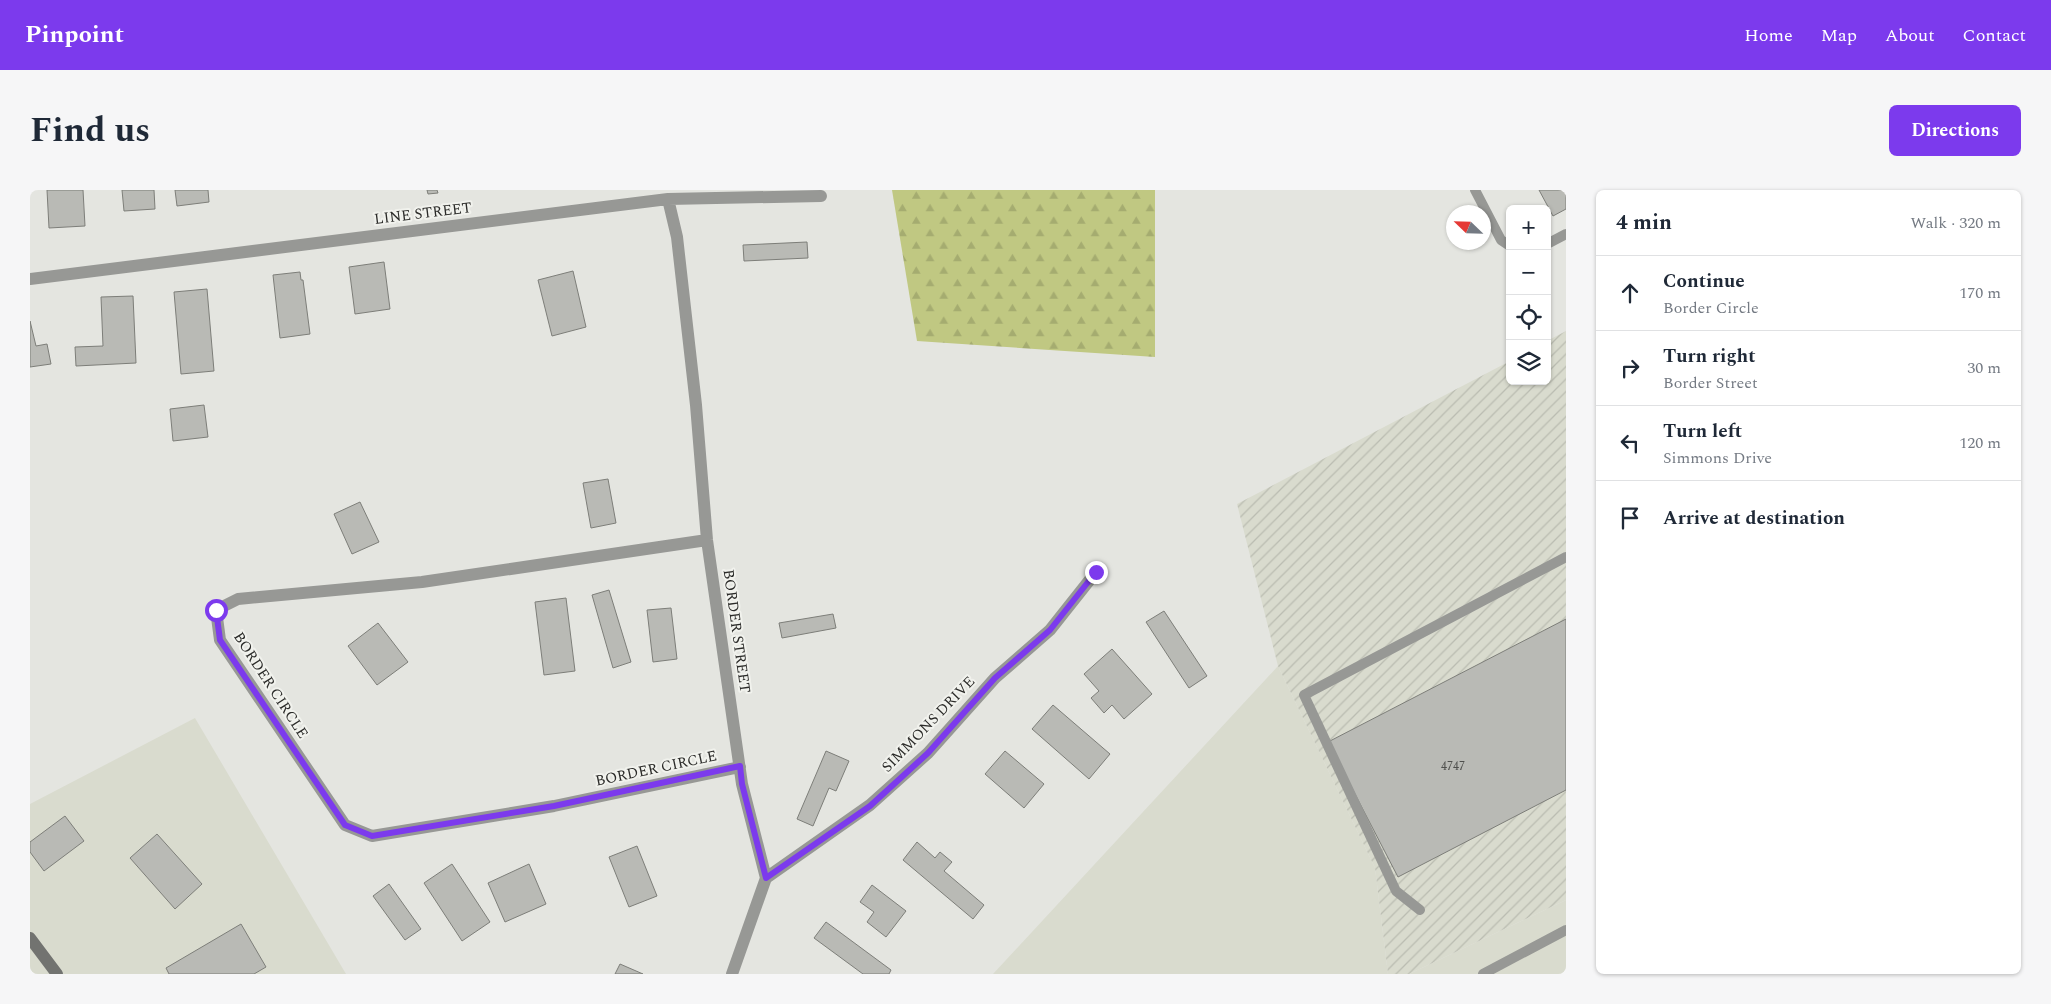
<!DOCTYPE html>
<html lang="en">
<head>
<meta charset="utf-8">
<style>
	:root { --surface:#fff; --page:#f6f6f7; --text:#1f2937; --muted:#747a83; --line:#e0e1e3; --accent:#7c3aed }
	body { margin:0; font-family:Spectral,serif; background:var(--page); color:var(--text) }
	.controls { position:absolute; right:15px; top:15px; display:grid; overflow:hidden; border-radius:8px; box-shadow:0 1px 4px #0004 }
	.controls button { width:45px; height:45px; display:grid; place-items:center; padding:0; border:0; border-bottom:1px solid var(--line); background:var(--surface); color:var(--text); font:25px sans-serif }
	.compass { position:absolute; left:1416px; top:15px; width:45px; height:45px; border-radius:50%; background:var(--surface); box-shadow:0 1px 4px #0004; rotate:293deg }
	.stop { position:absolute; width:15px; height:15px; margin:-11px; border:4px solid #7c3aed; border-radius:50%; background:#fff }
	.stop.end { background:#7c3aed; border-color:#fff; box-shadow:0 1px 5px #0008 }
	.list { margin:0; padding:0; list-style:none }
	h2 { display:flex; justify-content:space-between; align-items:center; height:65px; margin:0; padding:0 20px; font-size:21px }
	h2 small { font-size:16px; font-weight:400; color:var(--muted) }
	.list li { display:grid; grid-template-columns:32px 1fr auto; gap:15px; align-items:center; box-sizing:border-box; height:75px; padding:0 20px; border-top:1px solid var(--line) }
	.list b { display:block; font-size:19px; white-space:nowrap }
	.list p { margin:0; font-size:16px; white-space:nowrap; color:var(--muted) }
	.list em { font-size:16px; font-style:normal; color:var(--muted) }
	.icon { flex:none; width:28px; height:28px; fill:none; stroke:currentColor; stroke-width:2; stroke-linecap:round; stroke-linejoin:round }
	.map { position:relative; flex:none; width:1536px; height:784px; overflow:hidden; border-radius:8px }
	header { display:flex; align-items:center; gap:30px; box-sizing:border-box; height:70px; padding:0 25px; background:var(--accent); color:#fff }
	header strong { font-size:24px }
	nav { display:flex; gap:28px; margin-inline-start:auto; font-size:18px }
	.intro { display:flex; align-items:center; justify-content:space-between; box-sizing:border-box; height:120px; padding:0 30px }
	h1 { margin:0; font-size:35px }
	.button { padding:12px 22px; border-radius:8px; background:var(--accent); color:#fff; font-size:18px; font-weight:700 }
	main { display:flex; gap:30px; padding:0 30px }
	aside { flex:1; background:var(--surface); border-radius:8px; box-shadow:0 1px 4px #0004 }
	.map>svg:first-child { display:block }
	.built { fill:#d9dbce }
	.industrial { fill:url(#industrial-furrows) }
	.forest { fill:url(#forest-firs) }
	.building { fill:#b9bab5; stroke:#7d7e79 }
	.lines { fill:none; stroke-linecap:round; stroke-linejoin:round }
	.lane { stroke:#979895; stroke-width:10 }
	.street { stroke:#979895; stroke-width:12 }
	.secondary { stroke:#727370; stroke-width:12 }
	.route { stroke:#7c3aed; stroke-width:6 }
	.labels { text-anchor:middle; stroke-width:4; stroke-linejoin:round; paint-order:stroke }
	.number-label { font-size:12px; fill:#4e4f4c }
	.street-label { font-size:15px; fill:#2b2b29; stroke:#f1f2ed }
</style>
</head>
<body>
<header>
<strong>Pinpoint</strong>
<nav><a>Home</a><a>Map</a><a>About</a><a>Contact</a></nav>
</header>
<div class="intro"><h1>Find us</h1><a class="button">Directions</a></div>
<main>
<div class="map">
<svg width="1536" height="784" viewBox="0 0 1536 784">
	<defs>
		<pattern id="industrial-furrows" width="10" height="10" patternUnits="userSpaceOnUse" patternTransform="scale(1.25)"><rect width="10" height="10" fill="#d9dbce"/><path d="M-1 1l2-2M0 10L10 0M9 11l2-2" fill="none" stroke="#babcb1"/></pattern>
		<pattern id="forest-firs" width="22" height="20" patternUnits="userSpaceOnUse" patternTransform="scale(1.25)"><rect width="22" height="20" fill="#c0c882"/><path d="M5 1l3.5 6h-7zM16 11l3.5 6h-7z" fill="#a5ac70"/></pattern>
	</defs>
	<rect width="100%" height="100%" fill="#e4e5e0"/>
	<path class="built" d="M1248,476L1345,678L1358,784H963Z
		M165,528L316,784H0V614Z
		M1536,710V784H1379Z"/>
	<path class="industrial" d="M1536,141V710L1379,784H1358L1345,678L1248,476L1207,314L1480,171V191H1517V151Z"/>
	<path class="forest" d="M862,0H1125V167L887,151Z"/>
	<path class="building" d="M17,0H53L55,36L19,38Z
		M92,0H124L125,19L94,21Z
		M145,0H178L179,12L147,16Z
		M397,0H407L408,3L398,4Z
		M1509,0H1536V19L1523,26Z
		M777,52L778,68L714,71L713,55Z
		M354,72L360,119L325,124L319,77Z
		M543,81L556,137L522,146L508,90Z
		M270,82L271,90H273L280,144L250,148L243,85Z
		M177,99L184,181L151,184L144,102Z
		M103,106L106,173L46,176L45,157L73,156L71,107Z
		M0,131L6,156L17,154L21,174L0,177Z
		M174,215L178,247L143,251L140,219Z
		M578,289L586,333L561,338L553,293Z
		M330,312L349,352L322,364L304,324Z
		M579,400L601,472L583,478L562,405Z
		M536,408L545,481L514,485L505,412Z
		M641,418L647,469L623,472L617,420Z
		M1134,421L1177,486L1159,498L1116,432Z
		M803,424L806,438L752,448L749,433Z
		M1536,429V600L1368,687L1298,552Z
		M348,433L378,472L347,495L318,456Z
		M1082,459L1122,504L1094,529L1082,515L1074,523L1061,508L1069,501L1054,484Z
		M1023,515L1080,564L1059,589L1002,539Z
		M796,561L819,571L806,601L799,598L783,636L767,629Z
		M975,561L1014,594L994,618L955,584Z
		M35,626L54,651L14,681L0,662V652Z
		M127,644L172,694L145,719L100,668Z
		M887,652L905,668L910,662L922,672L914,681L954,715L943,729L873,670Z
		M607,656L627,706L599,717L579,667Z
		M422,674L460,732L432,751L394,693Z
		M499,674L516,714L475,732L458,693Z
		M359,694L391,739L375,750L343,706Z
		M842,695L876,721L856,747L837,732L844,722L830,712Z
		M796,732L861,780L859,784H833L784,748Z
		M211,734L236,777L224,784H139L136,778Z
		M590,774L613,784H585Z"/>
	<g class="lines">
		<path class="lane" d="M1445,0L1471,50L1480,56
			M1517,54L1536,44
			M1390,720L1366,701L1274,505L1536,367
			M1453,784L1536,740"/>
		<path class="street" d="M638,9L647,47L666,215L677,350L712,594L736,688L702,784
			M0,89L638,9L791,6
			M677,350L392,392L208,409L186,420L190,450L315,635L342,646L524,616L710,577
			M736,688L840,615L898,563L965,488L1020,440L1066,382"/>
		<path class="secondary" d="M0,748L27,784"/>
	</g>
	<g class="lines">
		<path class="route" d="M186,420L190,450L315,635L342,646L524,616L710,576L712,594L736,688L840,616L898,563L965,488L1020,440L1066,382"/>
	</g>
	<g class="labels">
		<g class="number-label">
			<text x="1423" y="580">4747</text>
		</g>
		<g class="street-label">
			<text transform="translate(393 23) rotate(-7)" y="5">LINE STREET</text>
			<text transform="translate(707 441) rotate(82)" y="5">BORDER STREET</text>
			<text transform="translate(241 495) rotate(57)" y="5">BORDER CIRCLE</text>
			<text transform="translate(898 534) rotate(-46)" y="5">SIMMONS DRIVE</text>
			<text transform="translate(626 578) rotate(-12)" y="5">BORDER CIRCLE</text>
		</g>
	</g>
</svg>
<div class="controls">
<button>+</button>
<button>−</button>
<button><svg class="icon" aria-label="locate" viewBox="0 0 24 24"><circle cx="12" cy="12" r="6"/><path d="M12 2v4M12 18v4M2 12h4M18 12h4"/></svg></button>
<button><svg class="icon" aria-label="layers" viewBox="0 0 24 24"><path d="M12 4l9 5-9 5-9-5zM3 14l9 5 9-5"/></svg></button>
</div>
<svg class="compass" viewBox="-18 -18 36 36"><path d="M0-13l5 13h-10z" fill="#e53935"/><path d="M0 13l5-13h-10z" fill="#747a83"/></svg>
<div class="stop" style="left:186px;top:420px"></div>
<div class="stop end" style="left:1066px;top:382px"></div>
</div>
<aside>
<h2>4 min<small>Walk · 320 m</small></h2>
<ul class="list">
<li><svg class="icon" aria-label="ahead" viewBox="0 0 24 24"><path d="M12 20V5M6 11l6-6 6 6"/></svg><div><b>Continue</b><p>Border Circle</p></div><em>170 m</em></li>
<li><svg class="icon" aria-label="right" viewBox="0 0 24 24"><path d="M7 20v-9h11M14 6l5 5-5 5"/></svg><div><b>Turn right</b><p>Border Street</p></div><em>30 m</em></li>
<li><svg class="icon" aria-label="left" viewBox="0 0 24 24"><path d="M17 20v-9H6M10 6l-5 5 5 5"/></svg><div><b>Turn left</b><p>Simmons Drive</p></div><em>120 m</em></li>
<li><svg class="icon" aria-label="arrive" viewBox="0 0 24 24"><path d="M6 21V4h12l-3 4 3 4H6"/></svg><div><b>Arrive at destination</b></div></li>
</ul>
</aside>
</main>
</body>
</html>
